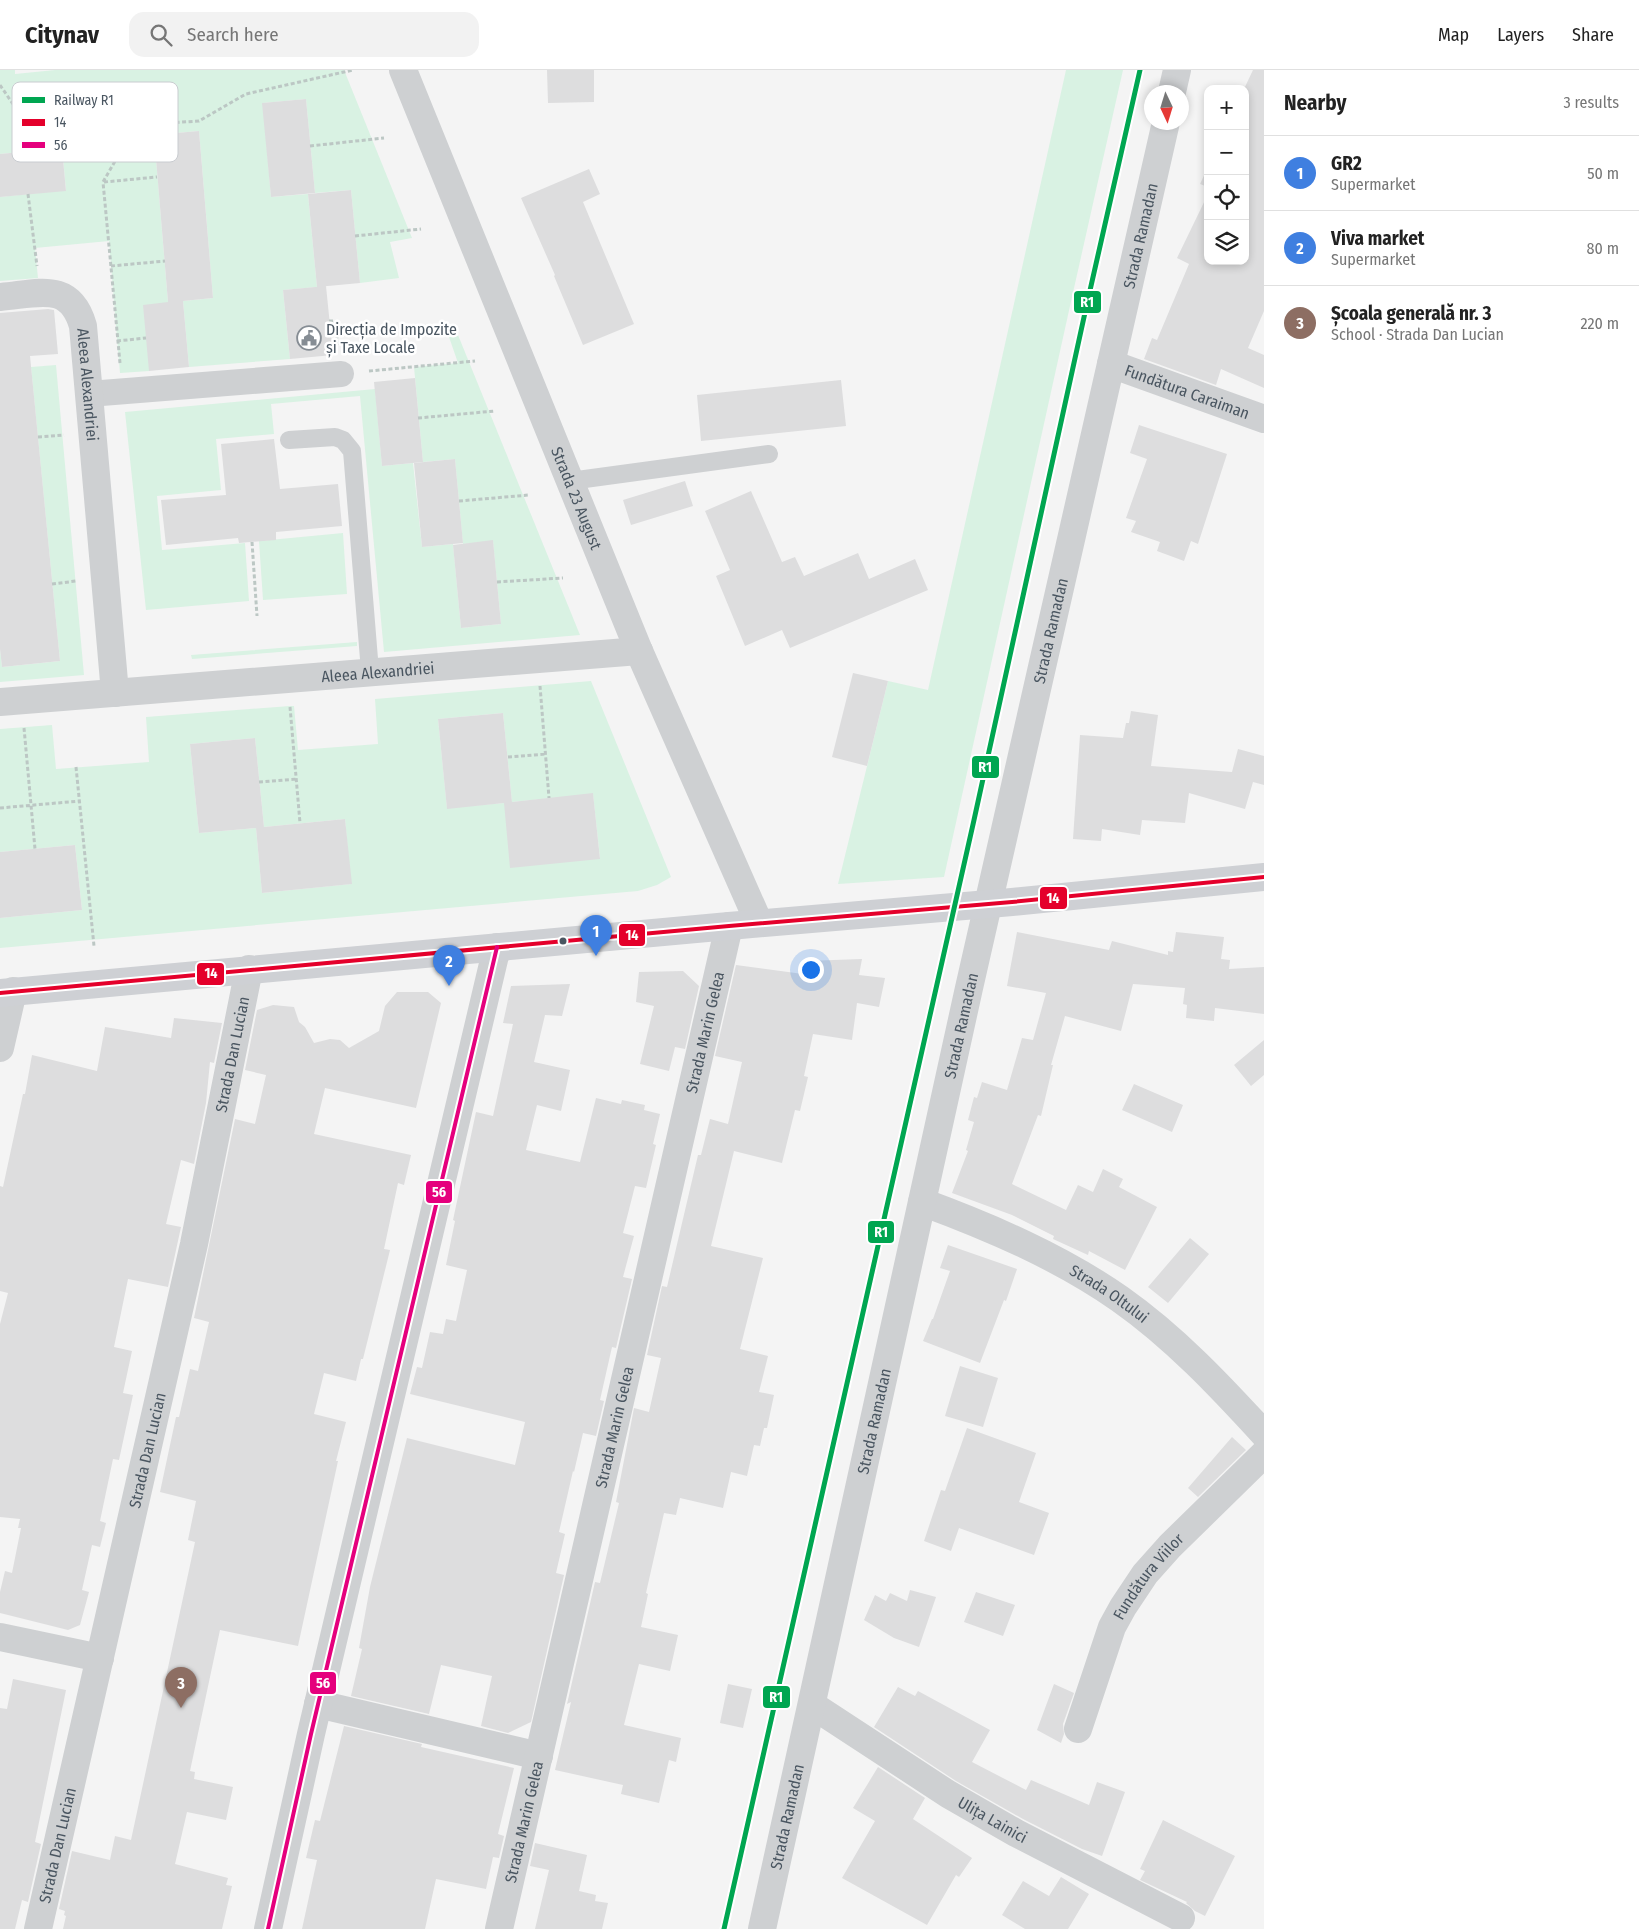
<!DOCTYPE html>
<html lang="en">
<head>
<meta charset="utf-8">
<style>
	:root { --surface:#fff; --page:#f2f2f2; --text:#222; --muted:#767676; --line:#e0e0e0; --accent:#1a73e8 }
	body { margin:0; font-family:"Fira Sans Condensed",sans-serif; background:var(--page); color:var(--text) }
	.controls { position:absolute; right:15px; top:15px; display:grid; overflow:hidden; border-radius:10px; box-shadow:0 2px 8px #0003 }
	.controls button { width:45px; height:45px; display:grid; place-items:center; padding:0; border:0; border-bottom:1px solid var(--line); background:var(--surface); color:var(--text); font:25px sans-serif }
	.compass { position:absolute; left:1144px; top:15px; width:45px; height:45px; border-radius:50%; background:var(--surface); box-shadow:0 2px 8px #0003; rotate:176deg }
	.you { position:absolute; left:810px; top:899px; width:18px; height:18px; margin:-12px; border:4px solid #fff; border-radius:50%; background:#1a73e8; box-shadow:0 0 0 8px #1a73e833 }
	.badge { display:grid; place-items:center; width:32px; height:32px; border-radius:50%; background:var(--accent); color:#fff; font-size:16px; font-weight:700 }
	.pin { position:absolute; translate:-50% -41px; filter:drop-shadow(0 1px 2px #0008) }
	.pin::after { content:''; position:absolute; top:26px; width:18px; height:15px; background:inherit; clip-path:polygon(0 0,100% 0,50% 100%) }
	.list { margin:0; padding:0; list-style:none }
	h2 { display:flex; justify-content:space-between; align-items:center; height:65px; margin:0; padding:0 20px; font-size:21px }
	h2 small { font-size:16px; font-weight:400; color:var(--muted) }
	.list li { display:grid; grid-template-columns:32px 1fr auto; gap:15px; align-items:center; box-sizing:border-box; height:75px; padding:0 20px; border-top:1px solid var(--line) }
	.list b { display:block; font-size:19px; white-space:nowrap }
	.list p { margin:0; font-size:16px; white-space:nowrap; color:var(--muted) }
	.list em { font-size:16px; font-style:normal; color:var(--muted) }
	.icon { flex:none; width:28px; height:28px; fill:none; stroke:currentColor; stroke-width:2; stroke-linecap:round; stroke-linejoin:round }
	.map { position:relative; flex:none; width:1264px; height:1859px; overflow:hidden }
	header { display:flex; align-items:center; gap:30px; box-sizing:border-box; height:70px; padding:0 25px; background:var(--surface); border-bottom:1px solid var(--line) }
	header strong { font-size:24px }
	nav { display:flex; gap:28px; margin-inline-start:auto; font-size:18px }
	.search { width:350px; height:45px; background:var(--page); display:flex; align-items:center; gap:12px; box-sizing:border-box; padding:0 18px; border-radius:15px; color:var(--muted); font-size:19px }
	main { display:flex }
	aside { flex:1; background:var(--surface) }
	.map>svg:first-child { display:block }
	.green { fill:#d9f2e3; fill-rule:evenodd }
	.building { fill:#ddddde }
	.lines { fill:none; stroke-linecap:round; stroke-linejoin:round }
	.path { stroke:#bcc7c4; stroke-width:3; stroke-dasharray:4 2.5; stroke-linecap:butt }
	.service { stroke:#ced0d2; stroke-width:18 }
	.pedestrian { stroke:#ced0d2; stroke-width:26 }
	.minor { stroke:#ced0d2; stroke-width:28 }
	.tertiary { stroke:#ced0d2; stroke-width:28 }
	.secondary { stroke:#ced0d4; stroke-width:28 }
	.bus-1-casing { stroke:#fff; stroke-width:8 }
	.bus-2-casing { stroke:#fff; stroke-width:8 }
	.bus-1 { stroke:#e4002b; stroke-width:4 }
	.bus-2 { stroke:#e5007d; stroke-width:4 }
	.rail-1-casing { stroke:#fff; stroke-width:9 }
	.rail-1 { stroke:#00a651; stroke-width:5 }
	.bus-dot { fill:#4a5661; stroke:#fff; stroke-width:2 }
	.labels { text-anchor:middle; stroke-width:5; stroke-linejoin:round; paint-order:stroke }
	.street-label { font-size:16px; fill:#4a5661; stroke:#fff }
	.poi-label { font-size:16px; fill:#4a5661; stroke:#fff; text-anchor:start }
	.key { fill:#fff; stroke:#c9ccd0; stroke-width:1 }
	.key-label { font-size:14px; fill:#4a5661 }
	.line-badge { stroke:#fff; stroke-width:2 }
	.badge-label { font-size:14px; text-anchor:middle; font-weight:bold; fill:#fff }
</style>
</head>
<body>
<header>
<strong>Citynav</strong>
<div class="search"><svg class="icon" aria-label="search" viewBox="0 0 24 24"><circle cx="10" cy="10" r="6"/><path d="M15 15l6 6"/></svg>Search here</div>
<nav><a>Map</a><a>Layers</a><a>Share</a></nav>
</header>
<main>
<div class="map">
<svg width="1264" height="1859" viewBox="0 0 1264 1859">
	<rect width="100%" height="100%" fill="#f4f4f4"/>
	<path class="green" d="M0,0H15V4L55,0H344L412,168L390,172L399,208L360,213L351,120L315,123L306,29L263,33L271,127L308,124L317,217L283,220L290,289L189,297L183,231L213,228L199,61L154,65L168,232L149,301L120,303L109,171L35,178L38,208L0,211V127L66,120L62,78L0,84Z
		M1066,0H1123L1070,236L944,807L838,814L888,611L928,620Z
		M458,265L580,565L384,582L360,326L271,334L274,364L216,369L221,420L157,426L162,480L245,473L249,531L146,540L125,342L375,319L382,396L413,393L422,477L453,474L461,558L501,554L493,471L463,474L455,389L423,392L414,297L458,293L449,267Z
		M56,295L84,605L0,612V579L2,597L60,591L31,297Z
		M343,463L347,524L263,530L259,471Z
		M357,572V576L192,589L191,585Z
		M591,611L671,807L657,815L638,821L0,878V848L82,840L75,775L0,782V659L52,655L56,699L149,692L146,647L290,636H294L298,680L378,674L375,629ZM503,643L512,732L593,724L600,788L504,733L447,738L438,649ZM255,668L264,757L345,749L351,814L262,823L256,758L199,763L190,674Z"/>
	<path class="building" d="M547,0H594V32L548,33Z
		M1253,0H1264V241L1248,278L1264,285V318L1221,299L1216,315L1144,289L1152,268L1157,270L1189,194L1177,188L1208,124V191H1245L1244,19Z
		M306,29L315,123L271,127L262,33Z
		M199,61L213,228L183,231L189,297L149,301L143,235L168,232L154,65Z
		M62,78L66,121L0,127V84Z
		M1208,97V117L1200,114Z
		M589,99L600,124L583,132L634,254L583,275L554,206L555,205L521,128Z
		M351,120L360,213L317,217L308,124Z
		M326,216L333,285L290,289L283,220Z
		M48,239L54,240L58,284L30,286L60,591L2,597L0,579V243Z
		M415,308L423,392L382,396L374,312Z
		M841,310L846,356L701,371L697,325Z
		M1139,355L1227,384L1198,474L1191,471L1184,491L1157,481L1160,472L1131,462L1136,451L1126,448L1147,389L1130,383Z
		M274,369L280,419L338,414L342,456L276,462V470L239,473L238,468L166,475L161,430L226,425L221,374Z
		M455,389L463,473L422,477L414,393Z
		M685,411L693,436L631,455L623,430Z
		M751,421L782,492L795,487L804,506L858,483L869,509L915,489L928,520L790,578L782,560L745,576L716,506L730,500L705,441Z
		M493,470L501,554L461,558L453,475Z
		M853,603L888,611L867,696L832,687Z
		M1131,641L1158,645L1151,696L1232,702L1238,679L1264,686V715L1253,712L1245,739L1189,723L1185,753L1142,750L1140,765L1102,759L1101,771L1073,769L1080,665L1123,668L1126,653H1129Z
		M503,643L512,732L593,723L600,789L510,798L504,733L447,739L438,649Z
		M255,668L264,757L345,749L352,814L262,823L256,758L199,763L190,674Z
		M75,775L82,840L0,848V782Z
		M1017,862L1109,880L1112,871L1168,885V881L1173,882L1176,862L1224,867L1221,889L1230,890L1229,899L1264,897V944L1215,938L1214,951L1186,948L1187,935L1183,934L1185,918L1133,914L1121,961L1065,946L1051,995H1053L1041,1046L1038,1045L1012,1114L1066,1140L1078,1115L1093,1122L1103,1099L1123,1109L1119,1117L1157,1137L1125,1200L1089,1181L1088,1185L1053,1169L1054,1166L1012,1145L952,1123L968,1081L966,1080L974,1052L968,1050L974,1027L977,1028L982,1012L1007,1020L1022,968L1033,970L1046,923L1007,916Z
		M862,889L859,905L885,908L879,937L857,933L852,970L813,964L804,1006L808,1007L800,1041L795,1040L782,1093L734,1081L711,1176L763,1188L740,1279L768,1286L759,1322L774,1325L767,1358H764L760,1376L754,1375L747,1406L731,1402L723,1438L680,1428L676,1445L664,1443L646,1523L648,1524L641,1557L678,1565L670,1601L639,1594L624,1655L681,1668L676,1692L669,1690L659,1733L621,1724L623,1715L555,1700L571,1632L567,1634L595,1512L600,1513L619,1433L616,1432L634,1338L649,1342L661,1288L647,1285L662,1216L667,1217L698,1085H701L710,1049L728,1054L742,992L715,986L736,895L803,904L805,891Z
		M683,901L699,916L685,979L675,977L669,1001L640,994L654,936L636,932L639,902Z
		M570,914L562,946L545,945L534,992L570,1000L561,1041L537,1035L526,1080L580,1092L596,1028L621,1034L622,1030L645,1035L644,1040L660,1044L653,1074L656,1075L646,1118L635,1116L623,1163L634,1166L623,1207L632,1209L616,1278L612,1277L600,1330L604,1331L596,1366L583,1363L574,1402L573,1401L559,1462L565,1464L556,1503L564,1505L531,1652L508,1663L481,1656L492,1606L441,1595L429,1644L351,1626L362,1579L359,1578L370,1517L407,1368L515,1395L525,1352L410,1324L417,1297L422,1298L430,1262L443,1264L446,1249L456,1251L467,1200L446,1195L455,1151L453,1150L476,1042L493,1046L513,954L503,953L511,916Z
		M397,922H428L441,933L416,1038L325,1018L314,1064L411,1085L404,1115L398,1113L384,1179L390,1180L363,1289H361L356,1311L324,1303L314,1344L346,1352L336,1391H338L298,1576L220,1560L190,1701L195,1702L194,1709L233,1717L226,1750L187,1742L175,1794L228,1808L226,1815L232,1816L222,1859H63L66,1846L64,1845L65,1841L59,1839L72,1781L110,1790L115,1766L131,1770L195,1472L188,1470L196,1431L160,1422L176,1347H179L190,1299L198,1301L209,1252L194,1248L235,1049L255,1054L266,1005L245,1000L257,940L273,935L294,937L299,952L305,957L314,973L330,969L340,970L349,978L379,961L385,936Z
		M174,948L222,953L214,993L210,992L206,1033L194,1094L181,1090L166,1154L181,1157L168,1217L128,1209L114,1277L132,1281L123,1323L133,1325L119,1390L113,1389L100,1451L106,1453L100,1477L92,1475L82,1520L89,1522L80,1555L68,1560L0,1543V1522L5,1501L12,1503L21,1458H18L20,1449L0,1447V1254L8,1223L0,1221V1116L3,1117L23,1024H25L32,985L97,1001L105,957L171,968Z
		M1264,970V1005L1251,1016L1234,995Z
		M1134,1014L1183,1035L1172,1062L1122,1040Z
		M1190,1168L1209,1184L1168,1233L1148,1217Z
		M948,1175L1017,1199L1006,1231L1004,1230L980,1293L923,1271L932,1249H933L950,1201L940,1198Z
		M960,1296L998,1308L983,1357L945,1346Z
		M967,1358L1036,1383L1019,1432L1049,1443L1034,1485L959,1458L951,1481L924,1471L941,1420L945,1421Z
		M1232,1367L1246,1380L1198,1427L1188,1418Z
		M910,1520L936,1527L919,1577L894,1568L864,1550L875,1525L886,1531L890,1523L907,1531Z
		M976,1522L1015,1535L1003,1566L964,1552Z
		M13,1609L66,1620L35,1772L41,1774L28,1832L22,1830L15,1859H0V1638L7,1639Z
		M728,1614L752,1619L743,1658L720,1653Z
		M1054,1614L1074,1623L1063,1654L1064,1664L1061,1673L1037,1660Z
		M898,1617L915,1626L918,1621L990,1660L972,1692L1026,1720L1031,1710L1089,1735L1097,1712L1125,1722L1102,1786L1082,1779L1023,1749L956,1711L874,1657Z
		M344,1656L422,1674L421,1677L514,1698L498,1764L504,1766L499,1788L493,1787L486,1819L436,1809L425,1859H302L317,1790L306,1788L315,1750L320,1751Z
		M878,1697L925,1728L913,1749L972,1788L959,1807L956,1805L927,1855L842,1808L875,1751L853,1738Z
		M1163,1750L1235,1786L1205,1846L1195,1841L1186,1833L1187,1832L1140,1810L1145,1801L1140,1799Z
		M535,1773L587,1785L579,1821L596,1825L595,1831L608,1833L602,1859H535L549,1800L530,1796Z
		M1061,1807L1089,1824L1068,1859H1025L1002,1845L1023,1811L1049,1826Z"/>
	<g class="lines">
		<path class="path" d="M0,15L15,37L41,58L59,60L199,51L246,24L353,0
			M310,76L384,68
			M104,112L157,107
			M28,124L37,196
			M355,166L421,159
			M111,196L165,191
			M329,251H335L338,276
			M117,271L146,268
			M120,293L103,112L136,55
			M369,301L475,291
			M418,348L495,341
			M38,367L64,365
			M459,431L529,425
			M252,472L257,546
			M497,512L563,508
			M52,514L76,511
			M540,616L549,728
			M290,637L300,753
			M24,658L35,779
			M508,687L546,684
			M76,697L94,876
			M259,712L297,709
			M0,738L80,731"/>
		<path class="service" d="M289,370L335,367L343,370L352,381L370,601
			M570,411L769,384"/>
		<path class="pedestrian" d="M89,324L341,304"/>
		<g class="minor">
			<path id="s1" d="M0,227C37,224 70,210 83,256L115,623"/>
			<path id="s2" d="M1111,294L1264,349"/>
			<path id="s3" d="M0,632L639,581"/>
			<path d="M0,978L13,921"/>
			<path id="s4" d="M922,1132C990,1157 1060,1187 1120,1229C1174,1267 1220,1316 1264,1364"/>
			<path d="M0,1567L100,1588"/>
			<path d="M318,1634L539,1686"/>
			<path id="s5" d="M812,1635L948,1724L1016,1763L1181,1848"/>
			<path id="s6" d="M1078,1659L1112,1557L1123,1537L1145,1504L1170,1476L1264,1384"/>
			<path id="s7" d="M38,1859L194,1174L249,899"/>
			<path d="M268,1859L311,1664L497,877"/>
			<path id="s8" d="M499,1859L729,856"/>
		</g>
		<g class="tertiary">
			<path id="s9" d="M403,0L639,581L759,853"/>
			<path d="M1172,22L1177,0"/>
			<path id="s10" d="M762,1859L969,918L1166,52"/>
		</g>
		<path class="secondary" d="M0,923L729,856L1012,832L1264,807"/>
		<g class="bus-1-casing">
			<path id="bus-1" d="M0,923L729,856L1012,832L1264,807"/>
		</g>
		<g class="bus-2-casing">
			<path id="bus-2" d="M268,1859L311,1664L497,877"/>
		</g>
		<use href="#bus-1" class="bus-1"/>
		<use href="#bus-2" class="bus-2"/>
		<g class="rail-1-casing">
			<path id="rail-1" d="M724,1859L974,750L1086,238L1140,0"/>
		</g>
		<use href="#rail-1" class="rail-1"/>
	</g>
	<defs>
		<g id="civic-ring" transform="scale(1.25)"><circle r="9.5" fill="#fff" stroke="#868d94" stroke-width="1.5"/><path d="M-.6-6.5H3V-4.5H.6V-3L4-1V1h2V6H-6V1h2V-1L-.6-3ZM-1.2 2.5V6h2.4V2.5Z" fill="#868d94"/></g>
	</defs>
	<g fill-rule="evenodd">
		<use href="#civic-ring" x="309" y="268"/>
	</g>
	<circle class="bus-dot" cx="563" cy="871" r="4.5"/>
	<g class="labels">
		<g class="street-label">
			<text dy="6" stroke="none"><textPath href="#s10" startOffset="1735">Strada Ramadan</textPath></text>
			<text dy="6" stroke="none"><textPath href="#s1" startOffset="159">Aleea Alexandriei</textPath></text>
			<text dy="6" stroke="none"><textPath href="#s2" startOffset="81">Fundătura Caraiman</textPath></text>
			<text dy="6" stroke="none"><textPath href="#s9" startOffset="462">Strada 23 August</textPath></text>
			<text dy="6" stroke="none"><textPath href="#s10" startOffset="1330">Strada Ramadan</textPath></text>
			<text dy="6" stroke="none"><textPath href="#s3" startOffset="379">Aleea Alexandriei</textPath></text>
			<text dy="6" stroke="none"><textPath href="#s10" startOffset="925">Strada Ramadan</textPath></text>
			<text dy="6" stroke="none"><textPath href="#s8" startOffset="920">Strada Marin Gelea</textPath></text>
			<text dy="6" stroke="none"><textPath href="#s7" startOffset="896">Strada Dan Lucian</textPath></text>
			<text dy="6" stroke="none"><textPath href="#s4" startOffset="209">Strada Oltului</textPath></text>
			<text dy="6" stroke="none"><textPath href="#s10" startOffset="520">Strada Ramadan</textPath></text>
			<text dy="6" stroke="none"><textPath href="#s8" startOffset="515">Strada Marin Gelea</textPath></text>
			<text dy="6" stroke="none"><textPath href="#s7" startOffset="491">Strada Dan Lucian</textPath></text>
			<text dy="6" stroke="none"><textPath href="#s6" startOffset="170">Fundătura Viilor</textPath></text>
			<text dy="6" stroke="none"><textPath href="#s10" startOffset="115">Strada Ramadan</textPath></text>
			<text dy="6" stroke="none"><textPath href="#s5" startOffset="214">Ulița Lainici</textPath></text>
			<text dy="6" stroke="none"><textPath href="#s8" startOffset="110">Strada Marin Gelea</textPath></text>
			<text dy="6" stroke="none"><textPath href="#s7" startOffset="86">Strada Dan Lucian</textPath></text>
		</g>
		<g class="poi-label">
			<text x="326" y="265">Direcția de Impozite<tspan x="326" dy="18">și Taxe Locale</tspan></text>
		</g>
	</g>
	<rect x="12" y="12" width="166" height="80" rx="8" class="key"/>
	<rect x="22" y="27" width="23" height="6" fill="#00a651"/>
	<rect x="22" y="49" width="23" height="7" fill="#e4002b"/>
	<rect x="22" y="72" width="23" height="6" fill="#e5007d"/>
	<g class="key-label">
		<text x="54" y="35">Railway R1</text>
		<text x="54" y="57">14</text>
		<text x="54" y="80">56</text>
	</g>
	<g class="line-badge">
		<rect x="1073" y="220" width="29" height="24" rx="5" fill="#00a651"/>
		<rect x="971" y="685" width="29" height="24" rx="5" fill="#00a651"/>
		<rect x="1039" y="816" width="29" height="24" rx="5" fill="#e4002b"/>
		<rect x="618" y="853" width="28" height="24" rx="5" fill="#e4002b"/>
		<rect x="196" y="892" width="29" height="24" rx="5" fill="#e4002b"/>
		<rect x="425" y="1110" width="28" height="24" rx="5" fill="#e5007d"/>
		<rect x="867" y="1150" width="28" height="24" rx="5" fill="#00a651"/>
		<rect x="309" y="1601" width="28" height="24" rx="5" fill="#e5007d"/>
		<rect x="762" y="1615" width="29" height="24" rx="5" fill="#00a651"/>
	</g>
	<g class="badge-label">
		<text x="1087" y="237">R1</text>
		<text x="985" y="702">R1</text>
		<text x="1053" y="833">14</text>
		<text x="632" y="870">14</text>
		<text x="211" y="908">14</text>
		<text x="439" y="1127">56</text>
		<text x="881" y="1167">R1</text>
		<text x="323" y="1618">56</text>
		<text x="776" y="1632">R1</text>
	</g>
</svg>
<div class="controls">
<button>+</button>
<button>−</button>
<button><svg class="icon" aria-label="locate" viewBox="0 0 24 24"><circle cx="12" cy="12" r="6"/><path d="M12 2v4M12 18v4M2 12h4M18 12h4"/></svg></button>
<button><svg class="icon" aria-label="layers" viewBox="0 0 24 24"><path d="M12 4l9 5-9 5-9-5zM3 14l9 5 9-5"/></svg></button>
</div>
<svg class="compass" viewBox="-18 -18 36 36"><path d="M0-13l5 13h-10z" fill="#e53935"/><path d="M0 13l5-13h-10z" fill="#767676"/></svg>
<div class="you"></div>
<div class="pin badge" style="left:596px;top:886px;background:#3f7fe0">1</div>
<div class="pin badge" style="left:449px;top:916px;background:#3f7fe0">2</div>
<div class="pin badge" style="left:181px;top:1638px;background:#8d6e63">3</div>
</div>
<aside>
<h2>Nearby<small>3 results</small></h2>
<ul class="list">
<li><span class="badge" style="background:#3f7fe0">1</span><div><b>GR2</b><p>Supermarket</p></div><em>50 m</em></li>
<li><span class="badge" style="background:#3f7fe0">2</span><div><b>Viva market</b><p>Supermarket</p></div><em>80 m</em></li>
<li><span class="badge" style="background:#8d6e63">3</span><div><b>Școala generală nr. 3</b><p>School · Strada Dan Lucian</p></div><em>220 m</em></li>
</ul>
</aside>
</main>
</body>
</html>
